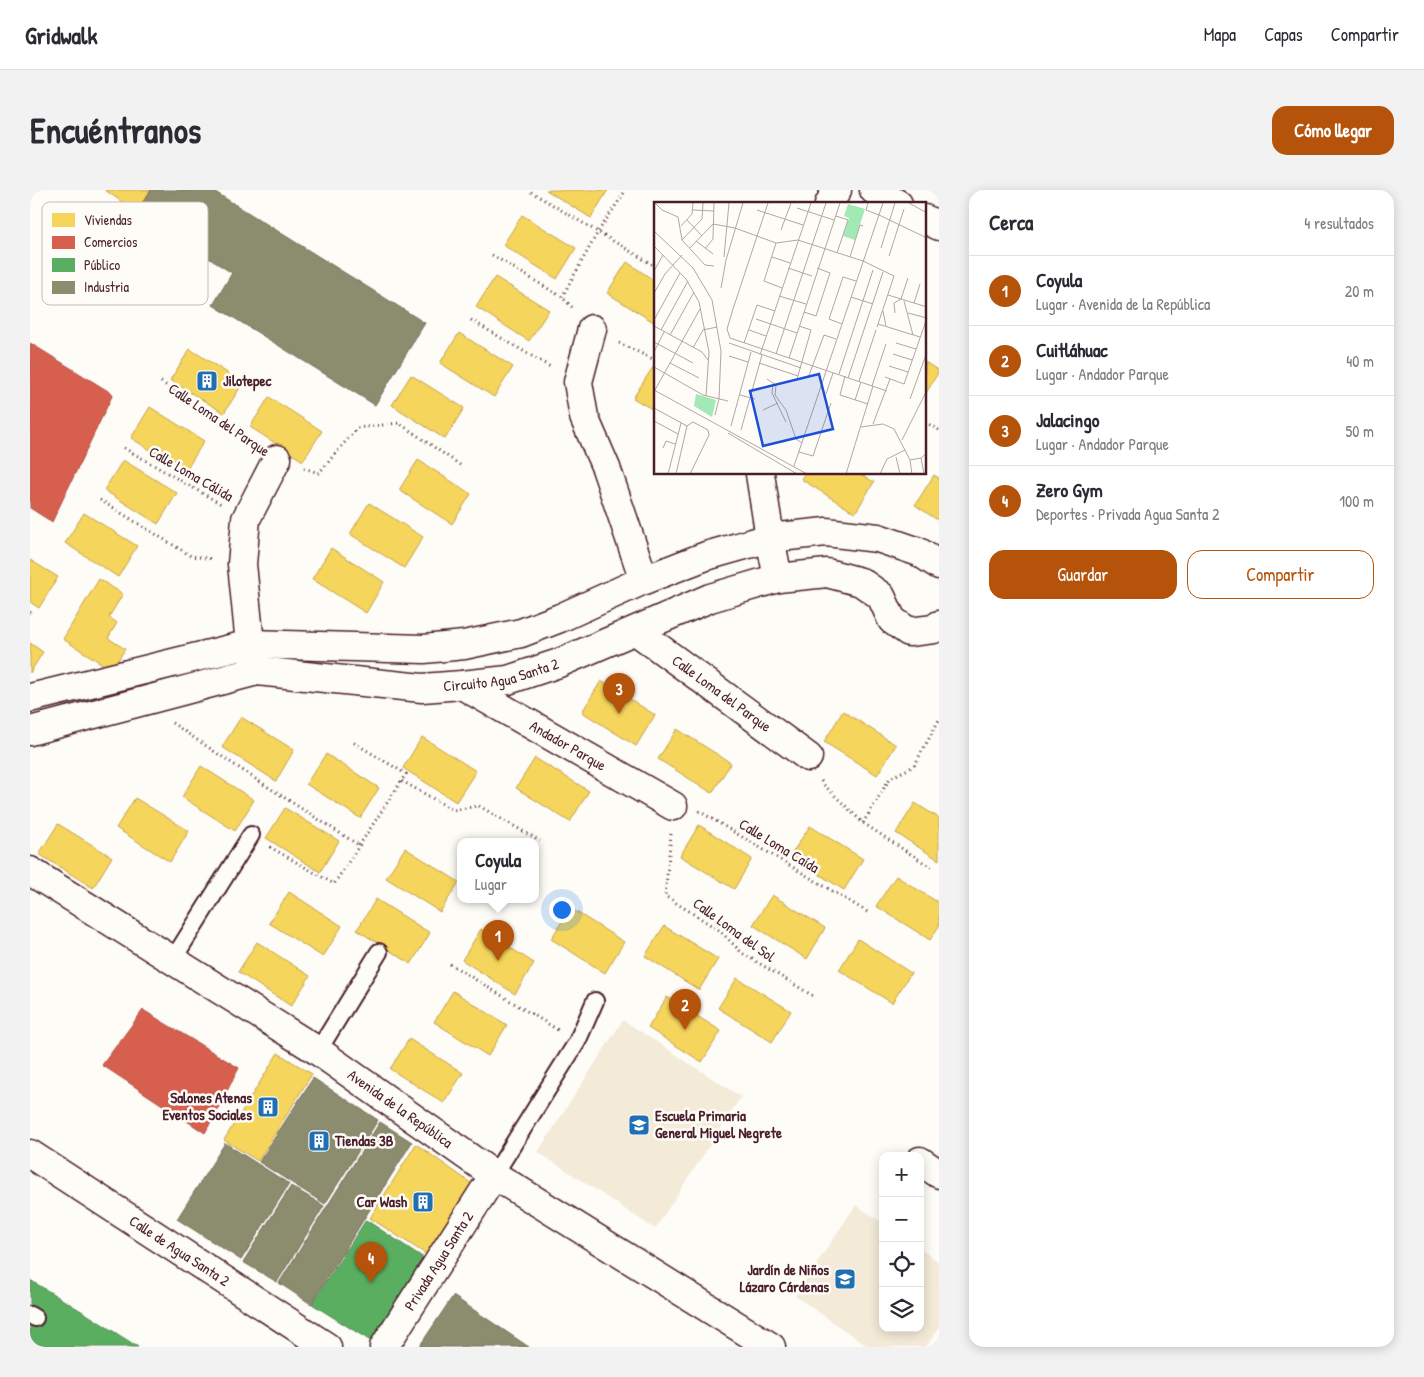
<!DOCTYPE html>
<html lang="es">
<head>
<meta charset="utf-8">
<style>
	:root { --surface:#fff; --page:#f2f2f3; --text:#2b2b33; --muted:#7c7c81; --line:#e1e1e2; --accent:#b45309 }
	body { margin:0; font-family:"Patrick Hand",sans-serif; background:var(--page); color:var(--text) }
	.controls { position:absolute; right:15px; bottom:15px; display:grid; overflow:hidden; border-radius:10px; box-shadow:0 2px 12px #0003 }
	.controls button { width:45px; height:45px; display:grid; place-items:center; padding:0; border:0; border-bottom:1px solid var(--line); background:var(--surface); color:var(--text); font:25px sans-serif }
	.you { position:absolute; left:531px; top:719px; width:18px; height:18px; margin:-12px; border:4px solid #fff; border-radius:50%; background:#1a73e8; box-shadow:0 0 0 8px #1a73e833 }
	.badge { display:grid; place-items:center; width:32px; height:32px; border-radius:50%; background:var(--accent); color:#fff; font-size:16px; font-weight:700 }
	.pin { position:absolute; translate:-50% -41px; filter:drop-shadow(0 1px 2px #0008) }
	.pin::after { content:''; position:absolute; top:26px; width:18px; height:15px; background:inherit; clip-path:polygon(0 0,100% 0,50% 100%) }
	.popup { position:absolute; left:427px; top:648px; width:82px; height:65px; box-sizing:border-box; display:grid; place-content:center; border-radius:10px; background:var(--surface); filter:drop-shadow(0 1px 4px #0005); font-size:16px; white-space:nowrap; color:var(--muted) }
	.popup b { font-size:19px; color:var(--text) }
	.popup::after { content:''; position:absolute; left:50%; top:100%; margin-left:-10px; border:10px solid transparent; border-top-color:var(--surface) }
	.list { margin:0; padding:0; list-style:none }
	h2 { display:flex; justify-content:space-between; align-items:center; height:65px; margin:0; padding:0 20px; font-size:21px }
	h2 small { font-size:16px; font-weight:400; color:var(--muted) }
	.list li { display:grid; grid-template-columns:32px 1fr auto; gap:15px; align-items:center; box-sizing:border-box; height:70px; padding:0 20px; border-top:1px solid var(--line) }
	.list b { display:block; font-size:19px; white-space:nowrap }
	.list p { margin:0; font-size:16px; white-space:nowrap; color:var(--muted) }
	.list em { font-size:16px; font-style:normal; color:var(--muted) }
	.actions { display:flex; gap:10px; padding:15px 20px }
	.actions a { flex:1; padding:11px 0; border:1px solid var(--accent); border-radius:15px; text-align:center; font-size:18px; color:var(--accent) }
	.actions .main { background:var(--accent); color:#fff }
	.icon { flex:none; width:28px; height:28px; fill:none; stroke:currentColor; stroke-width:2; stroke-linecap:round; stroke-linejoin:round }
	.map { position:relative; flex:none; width:909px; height:1157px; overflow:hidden; border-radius:15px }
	header { display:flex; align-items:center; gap:30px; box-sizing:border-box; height:70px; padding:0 25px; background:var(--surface); border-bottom:1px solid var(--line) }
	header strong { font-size:24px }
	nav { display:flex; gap:28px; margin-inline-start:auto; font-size:18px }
	.intro { display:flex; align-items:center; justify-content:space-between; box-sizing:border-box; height:120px; padding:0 30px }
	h1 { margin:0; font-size:35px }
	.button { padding:12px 22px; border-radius:15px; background:var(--accent); color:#fff; font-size:18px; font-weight:700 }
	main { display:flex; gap:30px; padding:0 30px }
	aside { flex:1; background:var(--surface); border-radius:15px; box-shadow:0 2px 12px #0003 }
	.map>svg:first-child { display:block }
	.built { fill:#f4ead8 }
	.homes { fill:#f6d55c; stroke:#c29e4d }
	.shops { fill:#d6604d; stroke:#ac4c43 }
	.public { fill:#5aae61; stroke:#558351 }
	.industry { fill:#8c8c6e; stroke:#786b5a }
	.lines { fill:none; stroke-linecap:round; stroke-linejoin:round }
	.lane-casing { stroke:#4a1f2b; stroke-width:20 }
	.street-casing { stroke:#4a1f2b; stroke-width:31 }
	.secondary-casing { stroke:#4a1f2b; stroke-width:31 }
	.path { stroke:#4a1f2b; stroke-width:3; stroke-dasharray:1 4; stroke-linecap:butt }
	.lane { stroke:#fdfcf7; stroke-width:16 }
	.street { stroke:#fdfcf7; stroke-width:28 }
	.secondary { stroke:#fdfcf7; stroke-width:28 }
	.labels { text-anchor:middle; stroke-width:5; stroke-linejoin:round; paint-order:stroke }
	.poi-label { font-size:15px; font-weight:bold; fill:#4a1f2b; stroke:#fdfcf7; text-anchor:start }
	.street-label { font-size:15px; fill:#4a1f2b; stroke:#fdfcf7 }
	.inset-road { fill:none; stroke:#b5a4a5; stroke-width:1 }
	.view { fill:#1d4ed8; fill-opacity:0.15; stroke:#1d4ed8; stroke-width:2.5 }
	.inset-edge { fill:none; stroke:#4a1f2b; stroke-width:2.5 }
	.key { fill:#fdfcf7; stroke:#c7baba; stroke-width:1 }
	.key-label { font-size:14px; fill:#4a1f2b }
</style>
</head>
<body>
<header>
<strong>Gridwalk</strong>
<nav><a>Mapa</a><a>Capas</a><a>Compartir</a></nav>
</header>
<div class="intro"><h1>Encuéntranos</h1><a class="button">Cómo llegar</a></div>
<main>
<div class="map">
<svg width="909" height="1157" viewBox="0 0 909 1157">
	<rect width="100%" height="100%" fill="#fdfcf7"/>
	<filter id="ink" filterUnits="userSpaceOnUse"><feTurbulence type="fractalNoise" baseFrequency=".02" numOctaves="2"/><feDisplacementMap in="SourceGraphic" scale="10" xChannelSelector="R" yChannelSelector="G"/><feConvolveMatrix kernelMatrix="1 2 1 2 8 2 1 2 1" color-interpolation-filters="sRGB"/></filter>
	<g filter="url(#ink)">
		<path class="built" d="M593,830L711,907L625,1039L508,962Z
			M826,1015L853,1033V1138H890V1059L909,1072V1138L896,1157H839L765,1106Z"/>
		<path class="homes" d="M75,0H121L106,22Z
			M516,0H578L561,28Z
			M492,25L546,58L527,89L473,55Z
			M597,72L625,91V133L577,103Z
			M465,87L519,120L499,151L446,117Z
			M429,143L483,177L464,207L410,173Z
			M160,159L213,193L194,223L140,190Z
			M895,172L909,181L895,205Z
			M623,177L625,178V221L603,208Z
			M381,185L434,218L415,249L362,215Z
			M239,207L292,241L273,271L220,237Z
			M120,217L174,251L155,282L101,248Z
			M93,270L147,303L128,334L74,300Z
			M388,270L441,304L422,334L369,300Z
			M774,284H830L844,292L825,323L771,289Z
			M904,285L909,288V331L885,315Z
			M339,313L393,347L374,378L320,344Z
			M54,323L107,356L88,387L35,353Z
			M301,358L354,392L336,423L282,389Z
			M0,370L28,387L9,418L0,412Z
			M69,389L93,404L79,427L87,433L78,448L95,459L82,480L33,449Z
			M0,453L13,462L0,483Z
			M571,491L625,525L606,556L552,522Z
			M813,521L866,555L847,585L794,552Z
			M211,527L264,560L246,591L192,557Z
			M647,539L701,573L682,603L628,569Z
			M392,547L446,581L426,612L373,578Z
			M296,564L349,598L330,628L276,594Z
			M505,568L559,601L540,632L486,598Z
			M171,576L224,610L205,641L152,607Z
			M105,608L159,641L140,672L86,638Z
			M885,613L909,628V670L866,643Z
			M255,618L309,651L290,682L236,648Z
			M28,634L82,667L63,698L9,664Z
			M669,635L722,669L704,699L650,666Z
			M780,636L833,669L814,700L760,666Z
			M375,658L429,692L410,722L356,688Z
			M866,686L909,713V736L900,750L846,716Z
			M259,702L312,736L293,767L239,733Z
			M742,705L795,738L777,769L723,735Z
			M346,709L400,743L381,774L327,740Z
			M540,718L594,752L575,783L521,749Z
			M634,736L688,769L669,800L615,766Z
			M451,739L504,773L485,804L432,770Z
			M828,749L881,783L862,813L809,780Z
			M227,752L280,786L261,816L208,782Z
			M707,788L761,821L742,852L688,818Z
			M423,801L477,835L458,866L404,832Z
			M637,807L691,841L672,872L618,838Z
			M379,849L433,883L414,913L360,879Z
			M248,863L282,884L228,971L194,950Z
			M386,954L445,996L402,1068L340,1028Z"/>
		<path class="shops" d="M0,153L83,204L22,332L0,318Z
			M113,820L209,878L175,943L72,875Z"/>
		<path class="public" d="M336,1030L400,1072L347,1155L282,1114Z
			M0,1090L58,1125L108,1157H0Z"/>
		<path class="industry" d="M121,0H182L395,133L345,215L183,115L202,83L106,22Z
			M283,888L348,930L295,1014L229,972Z
			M350,932L382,952L281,1114L249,1093Z
			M195,953L259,994L211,1070L147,1029Z
			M261,996L294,1016L247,1092L213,1072Z
			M423,1106L499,1157H389Z"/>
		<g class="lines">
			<g class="lane-casing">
				<path id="lane" d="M142,771L221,645
					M288,861L349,762
					M464,985L547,852L565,811
					M0,1125L5,1128"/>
			</g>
			<g class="street-casing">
				<g id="street">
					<path d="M844,0L868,14"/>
					<path d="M799,14L807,0"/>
					<path d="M895,29L909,36"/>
					<path d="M562,139L548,192L554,227L576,278L614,390"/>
					<path d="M730,284L740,348L748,388"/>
					<path id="s1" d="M606,441L778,567"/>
					<path d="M224,471L220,454L212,374L216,329L247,269"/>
					<path id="s2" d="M432,495L643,616"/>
					<path d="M0,508L220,454L394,459L434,455L491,443L530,428L614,390L676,366L740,348L796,342L848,348L889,362L909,375"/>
					<path id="s3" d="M0,541L227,481L392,498L432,495L478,490L529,473L680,408L748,388L797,383L831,392L851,406L862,430L879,442L904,439L909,435"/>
					<path id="s4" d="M0,964L297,1157"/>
					<path d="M890,971L909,984"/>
					<path id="s5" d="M354,1157L464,985"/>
				</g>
			</g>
			<g class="secondary-casing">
				<g id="secondary">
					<path id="s6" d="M0,681L288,861L464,985L741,1157"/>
				</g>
			</g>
			<path class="path" d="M501,2L625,76
				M462,65L532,107L543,118
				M532,107L568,42L596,0
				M441,130L522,178
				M589,153L625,170
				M131,192L224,253
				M895,232L909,240
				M94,258L191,314
				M274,278L289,283L327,238L369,233L430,275
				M70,310L161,366L183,369
				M0,422L1,423
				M142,533L227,590L330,656
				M372,591L423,620L449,616L510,651
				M791,591L794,595L833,633L902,678
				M669,621L839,723
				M833,633L860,588L884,576L909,530
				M641,644L635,706L689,740L712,763L785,807
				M240,657L304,694L376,584L321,551
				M420,774L528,840"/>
			<use href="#lane" class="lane"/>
			<use href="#street" class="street"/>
			<use href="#secondary" class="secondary"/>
		</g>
	</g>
	<defs>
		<g id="building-square" transform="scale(1.125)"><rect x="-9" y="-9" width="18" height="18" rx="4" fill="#1f6fb2" stroke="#fdfcf7"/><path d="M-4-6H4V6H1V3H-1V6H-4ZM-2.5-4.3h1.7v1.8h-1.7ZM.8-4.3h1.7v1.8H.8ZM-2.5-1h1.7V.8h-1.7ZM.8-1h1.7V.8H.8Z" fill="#fff"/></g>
		<g id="school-square" transform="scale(1.125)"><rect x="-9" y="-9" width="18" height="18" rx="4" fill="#1f6fb2" stroke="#fdfcf7"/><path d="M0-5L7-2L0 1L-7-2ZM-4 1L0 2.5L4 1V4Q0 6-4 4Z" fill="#fff"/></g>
	</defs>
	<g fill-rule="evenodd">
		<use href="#building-square" x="177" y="191"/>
		<use href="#building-square" x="238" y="917"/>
		<use href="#school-square" x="609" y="935"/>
		<use href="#building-square" x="289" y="951"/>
		<use href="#building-square" x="393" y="1012"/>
		<use href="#school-square" x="815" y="1089"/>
	</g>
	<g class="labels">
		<g class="poi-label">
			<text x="193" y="196">Jilotepec</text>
			<text x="222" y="913" text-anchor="end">Salones Atenas<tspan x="222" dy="17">Eventos Sociales</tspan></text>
			<text x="625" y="931">Escuela Primaria<tspan x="625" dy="17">General Miguel Negrete</tspan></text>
			<text x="305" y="956">Tiendas 3B</text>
			<text x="377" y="1017" text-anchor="end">Car Wash</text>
			<text x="799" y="1085" text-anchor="end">Jardín de Niños<tspan x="799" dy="17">Lázaro Cárdenas</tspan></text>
		</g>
		<g class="street-label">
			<text transform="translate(189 230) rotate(34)" y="5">Calle Loma del Parque</text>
			<text transform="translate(161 284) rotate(30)" y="5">Calle Loma Cálida</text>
			<text dy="5" stroke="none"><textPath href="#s3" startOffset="481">Circuito Agua Santa 2</textPath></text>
			<text dy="5" stroke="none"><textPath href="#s1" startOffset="106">Calle Loma del Parque</textPath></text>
			<text dy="5" stroke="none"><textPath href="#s2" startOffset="122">Andador Parque</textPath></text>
			<text transform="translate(749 656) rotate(31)" y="5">Calle Loma Caída</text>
			<text transform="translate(704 740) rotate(36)" y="5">Calle Loma del Sol</text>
			<text dy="5" stroke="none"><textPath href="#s6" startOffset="440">Avenida de la República</textPath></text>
			<text dy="5" stroke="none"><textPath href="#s4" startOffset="178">Calle de Agua Santa 2</textPath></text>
			<text dy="5" stroke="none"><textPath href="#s5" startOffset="102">Privada Agua Santa 2</textPath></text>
		</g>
	</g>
	<g transform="translate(624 12)">
		<rect width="272" height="272" fill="#fdfcf7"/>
		<path d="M194,2L211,7L201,38L189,34L195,16L190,14ZM42,192L62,198L58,215L40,204Z" fill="#a2e9b6"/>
		<path class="inset-road" d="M1,1L8,8L24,15L28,38L51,63L60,64M114,1L79,107L73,127L76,136L233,189M214,1L212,8L225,13M255,1L273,11M143,6L180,18M39,8L60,9M103,8L149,23M225,13L273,36M182,14L194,18L183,51M33,18L48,34M59,22L81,26L122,41L144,38L209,59L240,74L223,125M27,24L38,12L39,1M127,28L137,1M0,29L39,66L58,98L67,149L65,197L61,213M28,38L48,17L49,1M42,39L59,52M122,41L110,79L128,86M0,44L32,77L45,100L55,150L52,194M36,46L59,22M227,46L241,1M51,47L59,37L60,1M235,54L250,7M70,55L75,1M118,55L136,61M196,55L206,23L209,24M134,66L158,74M0,69L9,53M67,86L72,58L89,1M0,91L11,72L28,53M234,93L273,105M125,94L152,102M197,95L219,102M250,99L259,133M260,101L266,82M229,109L232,124M150,110L162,114L176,71L163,66M241,111L240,101L247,97L254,76M254,111L273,116M102,117L143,131M0,118L26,71M188,122L175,117L189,75L202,79M224,122L266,135M0,124L48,150L54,158M7,128L34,79M95,128L112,134M16,133L40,90M0,140L39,161M75,141L147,166M90,141L103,103L121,109M242,141L262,147M39,146L49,128L63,125M0,150L10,130M122,152L172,1M239,152L258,158M106,153L157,1M75,154L94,160M135,156L186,1M16,161L45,176M105,161L144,174M235,164L254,170M0,165L49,193L74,199M185,172L219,68M191,174L186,193L214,202M231,175L250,182L273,116M154,176L170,133L182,137M194,176L229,70M113,177L122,183L121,193L132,208L142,237L148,241M143,177L157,128L145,124M205,179L222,128M119,182L118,191L132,220M218,184L232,142M0,188L153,272M1,188L46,107M172,192L179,171M86,193L101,197M256,197L273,150M201,198L207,180M0,206L33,224M109,208L124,201M0,219L24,232M219,222L236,177M77,224L97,150M207,225L229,222L240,227L256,258L258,272M87,228L108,153M74,231L143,272M248,238L273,188M9,246L12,239L21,242M145,250L159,254L177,201M242,255L246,272M267,256L270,272M256,258L267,256L273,251M140,264L229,1M14,272L27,221M22,272L33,224L39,220L54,228L55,233L36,272M192,272L219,184M226,272L233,257L251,248"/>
		<path class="view" d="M165,172L179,227L109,244L96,189Z"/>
		<rect width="272" height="272" class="inset-edge"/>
	</g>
	<rect x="12" y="12" width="166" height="103" rx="8" class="key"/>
	<rect x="22" y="23" width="23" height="14" fill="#f6d55c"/>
	<rect x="22" y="46" width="23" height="13" fill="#d6604d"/>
	<rect x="22" y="68" width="23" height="14" fill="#5aae61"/>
	<rect x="22" y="91" width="23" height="13" fill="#8c8c6e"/>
	<g class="key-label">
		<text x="54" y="35">Viviendas</text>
		<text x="54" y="57">Comercios</text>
		<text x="54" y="80">Público</text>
		<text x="54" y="102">Industria</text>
	</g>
</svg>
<div class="controls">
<button>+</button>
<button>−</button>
<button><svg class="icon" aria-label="locate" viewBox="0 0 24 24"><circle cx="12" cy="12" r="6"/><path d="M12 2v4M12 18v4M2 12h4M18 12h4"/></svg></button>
<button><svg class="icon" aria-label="layers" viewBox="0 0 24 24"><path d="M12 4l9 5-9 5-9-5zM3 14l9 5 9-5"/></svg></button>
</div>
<div class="you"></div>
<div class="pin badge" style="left:468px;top:771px">1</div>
<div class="popup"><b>Coyula</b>Lugar</div>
<div class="pin badge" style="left:655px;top:840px">2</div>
<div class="pin badge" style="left:589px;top:524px">3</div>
<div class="pin badge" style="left:341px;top:1093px">4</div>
</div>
<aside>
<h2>Cerca<small>4 resultados</small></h2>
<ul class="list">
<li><span class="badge">1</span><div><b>Coyula</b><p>Lugar · Avenida de la República</p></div><em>20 m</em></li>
<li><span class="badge">2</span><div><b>Cuitláhuac</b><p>Lugar · Andador Parque</p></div><em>40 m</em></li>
<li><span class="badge">3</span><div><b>Jalacingo</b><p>Lugar · Andador Parque</p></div><em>50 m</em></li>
<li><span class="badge">4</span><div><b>Zero Gym</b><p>Deportes · Privada Agua Santa 2</p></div><em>100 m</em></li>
</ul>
<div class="actions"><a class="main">Guardar</a><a>Compartir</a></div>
</aside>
</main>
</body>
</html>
